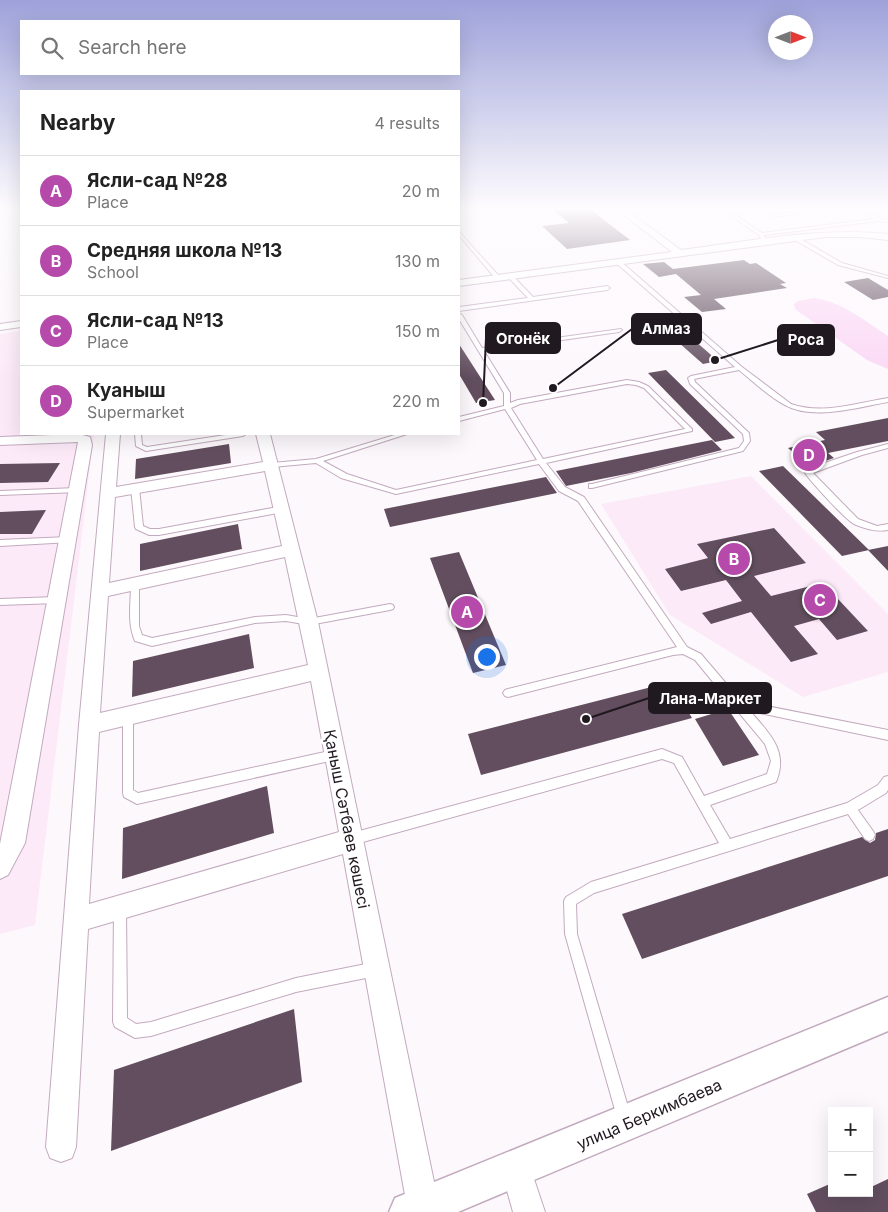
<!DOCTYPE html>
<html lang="en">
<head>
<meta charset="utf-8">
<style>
	:root { --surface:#fff; --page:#f2f2f2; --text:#222; --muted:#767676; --line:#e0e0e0; --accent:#b54aab }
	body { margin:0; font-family:Inter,sans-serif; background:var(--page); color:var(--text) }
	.controls { position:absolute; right:15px; bottom:15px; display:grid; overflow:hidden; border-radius:0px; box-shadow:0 5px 20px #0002 }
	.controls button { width:45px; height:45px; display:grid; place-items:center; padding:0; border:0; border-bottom:1px solid var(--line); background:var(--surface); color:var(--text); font:25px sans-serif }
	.compass { position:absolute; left:768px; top:15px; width:45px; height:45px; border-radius:50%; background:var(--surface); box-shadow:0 5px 20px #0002; rotate:90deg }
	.you { position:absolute; left:486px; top:656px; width:18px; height:18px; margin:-12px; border:4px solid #fff; border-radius:50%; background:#1a73e8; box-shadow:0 0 0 8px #1a73e833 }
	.badge { display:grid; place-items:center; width:32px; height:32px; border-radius:50%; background:var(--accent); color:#fff; font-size:16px; font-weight:700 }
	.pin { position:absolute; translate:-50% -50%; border:2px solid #fff; box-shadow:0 1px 5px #0006 }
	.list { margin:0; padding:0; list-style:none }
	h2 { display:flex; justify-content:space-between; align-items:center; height:65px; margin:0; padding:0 20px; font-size:21px }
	h2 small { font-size:16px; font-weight:400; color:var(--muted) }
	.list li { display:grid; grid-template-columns:32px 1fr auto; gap:15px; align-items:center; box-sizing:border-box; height:70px; padding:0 20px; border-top:1px solid var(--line) }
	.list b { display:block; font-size:19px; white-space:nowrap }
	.list p { margin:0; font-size:16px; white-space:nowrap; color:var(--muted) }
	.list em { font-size:16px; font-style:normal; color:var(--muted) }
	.icon { flex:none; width:28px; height:28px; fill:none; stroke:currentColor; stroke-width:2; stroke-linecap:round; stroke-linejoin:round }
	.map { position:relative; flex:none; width:888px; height:1212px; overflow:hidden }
	.search { position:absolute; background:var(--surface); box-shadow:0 5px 20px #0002; left:20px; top:20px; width:440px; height:55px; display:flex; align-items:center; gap:12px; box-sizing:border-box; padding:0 18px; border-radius:0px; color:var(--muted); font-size:19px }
	.panel { position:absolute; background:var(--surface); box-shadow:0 5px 20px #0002; left:20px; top:90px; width:440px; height:345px; border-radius:0px }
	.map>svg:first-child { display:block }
	.built { fill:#fdeaf9 }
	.green { fill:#fbd8f5 }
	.building { fill:#624e5f }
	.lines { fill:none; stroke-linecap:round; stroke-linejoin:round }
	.service-casing { stroke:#c2aabe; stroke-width:2 }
	.minor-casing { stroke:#c2aabe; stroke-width:2 }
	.tertiary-casing { stroke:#c2aabe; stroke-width:3 }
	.service { fill:#fff; fill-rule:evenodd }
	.minor { fill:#fff; fill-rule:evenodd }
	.tertiary { fill:#fff; fill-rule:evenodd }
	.labels { text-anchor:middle; stroke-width:5; stroke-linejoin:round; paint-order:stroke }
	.near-street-label { font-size:16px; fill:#211920; stroke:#fff }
	.leader { fill:none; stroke:#211920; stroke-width:2 }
	.callout-dot { fill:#211920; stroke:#fff; stroke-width:2 }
	.callout { fill:#211920; stroke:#211920; stroke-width:2 }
	.callout-label { font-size:15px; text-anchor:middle; font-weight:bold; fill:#fff }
</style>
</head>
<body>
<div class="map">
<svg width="888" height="1212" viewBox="0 0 888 1212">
	<rect width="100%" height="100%" fill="#fdf8fc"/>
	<path class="built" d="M21,331V434H94L35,925L0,934V334Z
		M751,476L888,614V672L803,697L670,615L601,504Z"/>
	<path class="green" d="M814,298C842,302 864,320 888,336V369L867,360L795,309L794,304L798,301Z"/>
	<path class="building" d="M553,210H591L630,240L567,249L542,226L569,223Z
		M744,260L750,264L756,263L786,283L780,284L787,288L714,299L726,309L702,312L684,297L701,295L676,274L659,277L643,264L664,262L673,269Z
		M868,278L888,290V297L873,300L844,282Z
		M670,319L718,361L703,364L662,328Z
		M459,344L495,400L476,403L459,374Z
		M666,370L735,438L715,442L648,373Z
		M888,418V441L828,453L834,458L822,462L807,465L788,448L825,440L816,432Z
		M712,440L722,450L631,473L566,486L556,471Z
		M229,444L231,463L135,479L136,459Z
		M60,463L48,482L0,483V464Z
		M783,466L869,550L842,556L759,471Z
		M546,477L557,493L390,527L384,509Z
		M46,510L32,534H0V512Z
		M238,524L242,549L140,571V544Z
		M774,528L806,563L754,576L771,596L823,583L868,631L837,640L819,619L794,626L818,654L791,662L751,612L711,624L702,613L742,601L726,580L681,591L665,569L708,558L697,544Z
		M888,546V571L868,550Z
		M459,552L506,665L473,673L430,558Z
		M249,634L254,668L132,697L133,661Z
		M671,682L692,718L481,775L468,734Z
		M728,709L759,755L723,766L695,719Z
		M267,786L274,833L122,879L123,828Z
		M888,829V876L642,959L622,914L862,837L870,843L875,840L876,833Z
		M294,1009L302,1082L111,1151L114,1070Z
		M888,1179V1212H816L807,1194L832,1183V1193H869V1188Z"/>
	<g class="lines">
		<g class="service-casing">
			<path id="service" d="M753,210C763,210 769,214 776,214C791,214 806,209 821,210L774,217L759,211L735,215L762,233L874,219L858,210C869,210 877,219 888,220V222L879,221L764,235L767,242L765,243L763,242L759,235L729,214Z
				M459,232L499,276V278H495L459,235Z
				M793,237H797L842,263L888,276V278L838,265L793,239Z
				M615,260H619L742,367L791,404C822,415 857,403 888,398V402C858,407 814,421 785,405C768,396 754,382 739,370L694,379L695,382L749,433L750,441L743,451L592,488H589V484H592L739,448L744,441L743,434L690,384L688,378L691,376L735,367L615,262Z
				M508,275H512L533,297L607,286L610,288L607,290L459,311V307L528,298L508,277Z
				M459,313L462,315L482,348L621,329L622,330L619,332L484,351L510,393V403L518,400L627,380L639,382L648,386L692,429V431L546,463L565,487L584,497L687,647L701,654L741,701L888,730V740L750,711C769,733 789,751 776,782L710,805L730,839L847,803L878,785L884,777L888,776V790L886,793L858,810L873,831L875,835L873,839L869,841L865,839L848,814L594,893L576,904L577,934L631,1117L629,1122L624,1124L619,1122L617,1117L565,934L564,901L566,897L591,882L719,843L674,763L662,759L352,845L348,843L346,839L348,835L352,833L662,749L682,757L704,796L767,774L771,761L765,744L735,708L732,707L731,704L695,660L683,654L673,655L508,697L505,696L503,693L505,690L508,689L677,647L578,501L559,491L539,464L396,494L341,478L316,463L272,467L268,465L272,463L316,459L398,434H407L323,461L347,474L396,490L537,460L505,409L459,421V417L504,406V393L459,319ZM627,384L636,385L644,388L685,429L543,459L511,408L520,404Z
				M135,434H141L142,445L147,447L232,434H246L243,436L146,451L136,446Z
				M888,444V448L862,455L813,473L858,519L877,526L888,524V530C875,532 866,529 854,524C845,519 812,483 805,473L810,468L857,452Z
				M132,486H138L139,488L143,526L150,529H159L283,506L287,509L283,512L159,535H149L136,529L135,527L131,488Z
				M77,488L81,490L80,492L0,495V491Z
				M68,537L71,538L72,540L71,542L0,546V540Z
				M135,581L139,584V626L142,635L152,638L255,617L286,615L309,619L390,604L393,605L394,607L393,609L390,610L309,625L286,621L255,623L152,646L135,641C127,623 131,602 131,584Z
				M57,597L61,600L57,603L0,605V599Z
				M128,711L132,712L133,715V790L138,793L334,750L338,752L339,755L338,758L334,760L137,804L124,797L123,793V715L124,712Z
				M120,903L124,905L126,909L127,1018L136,1024L151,1022L296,978L376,962L381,964L383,969L381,974L376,976L296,992L151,1036L135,1038L115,1027L113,1022L114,909L116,905Z"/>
		</g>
		<g class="minor-casing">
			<path id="minor" d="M617,210H626L681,250C750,241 819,227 888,234V240L860,237H825L459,286V280L672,252Z
				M21,321V327L0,330V324Z
				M79,434L90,437L92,445L25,843L8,875L0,879V844L78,442L0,445V437Z
				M106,434H120L116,487L263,462L256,434H270L318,622L439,1206L436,1212H410L407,1206L343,854L88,929L76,1147L72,1158L61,1162L50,1158L46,1147L79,725ZM265,471L282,546L109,583L115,497ZM285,557L308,665L100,713L108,596ZM311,681L339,832L89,904L99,732Z
				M516,1154L527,1158L545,1212H513L501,1169L505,1158Z"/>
		</g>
		<g class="tertiary-casing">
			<path id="tertiary" d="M888,997V1031L458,1212H389L395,1198Z"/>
		</g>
		<use href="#service" class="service"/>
		<use href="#minor" class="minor"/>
		<use href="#tertiary" class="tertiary"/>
	</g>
	<linearGradient id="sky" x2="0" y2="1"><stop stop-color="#9ea2da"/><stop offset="0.55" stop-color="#fefcfe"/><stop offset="1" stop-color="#fefcfe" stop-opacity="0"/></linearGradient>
	<rect width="888" height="379" fill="url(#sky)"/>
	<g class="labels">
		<g class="near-street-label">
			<text transform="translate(347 819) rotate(79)" y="6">Қаныш Сәтбаев көшесі</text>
			<text transform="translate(649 1114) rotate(-23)" y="6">улица Беркимбаева</text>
		</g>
	</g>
	<path class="leader" d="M553 388L632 329M483 403L486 338M715 360L778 340M586 719L649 698"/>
	<g class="callout-dot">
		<circle cx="553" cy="388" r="5"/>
		<circle cx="483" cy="403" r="5"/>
		<circle cx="715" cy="360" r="5"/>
		<circle cx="586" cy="719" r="5"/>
	</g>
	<g class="callout">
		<rect x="632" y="314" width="69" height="30" rx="5"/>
		<rect x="486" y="323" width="74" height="30" rx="5"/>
		<rect x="778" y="325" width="56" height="30" rx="5"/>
		<rect x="649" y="683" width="122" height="30" rx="5"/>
	</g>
	<g class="callout-label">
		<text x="666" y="334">Алмаз</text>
		<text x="523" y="344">Огонёк</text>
		<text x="806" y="345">Роса</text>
		<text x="710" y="704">Лана-Маркет</text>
	</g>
</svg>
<div class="controls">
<button>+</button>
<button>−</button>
</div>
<svg class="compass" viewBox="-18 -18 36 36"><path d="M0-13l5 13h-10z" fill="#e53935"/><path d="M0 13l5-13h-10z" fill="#767676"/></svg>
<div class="you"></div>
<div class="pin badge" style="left:467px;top:612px">A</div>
<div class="pin badge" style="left:734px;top:559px">B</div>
<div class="pin badge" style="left:820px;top:600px">C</div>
<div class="pin badge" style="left:809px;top:455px">D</div>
<div class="search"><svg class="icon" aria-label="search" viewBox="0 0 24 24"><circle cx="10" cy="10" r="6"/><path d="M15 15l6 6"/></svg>Search here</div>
<section class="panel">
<h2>Nearby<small>4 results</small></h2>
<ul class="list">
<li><span class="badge">A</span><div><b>Ясли-сад №28</b><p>Place</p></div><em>20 m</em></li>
<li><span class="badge">B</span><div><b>Средняя школа №13</b><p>School</p></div><em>130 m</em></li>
<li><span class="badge">C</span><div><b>Ясли-сад №13</b><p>Place</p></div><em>150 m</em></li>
<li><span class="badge">D</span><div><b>Куаныш</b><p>Supermarket</p></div><em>220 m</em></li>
</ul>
</section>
</div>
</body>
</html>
